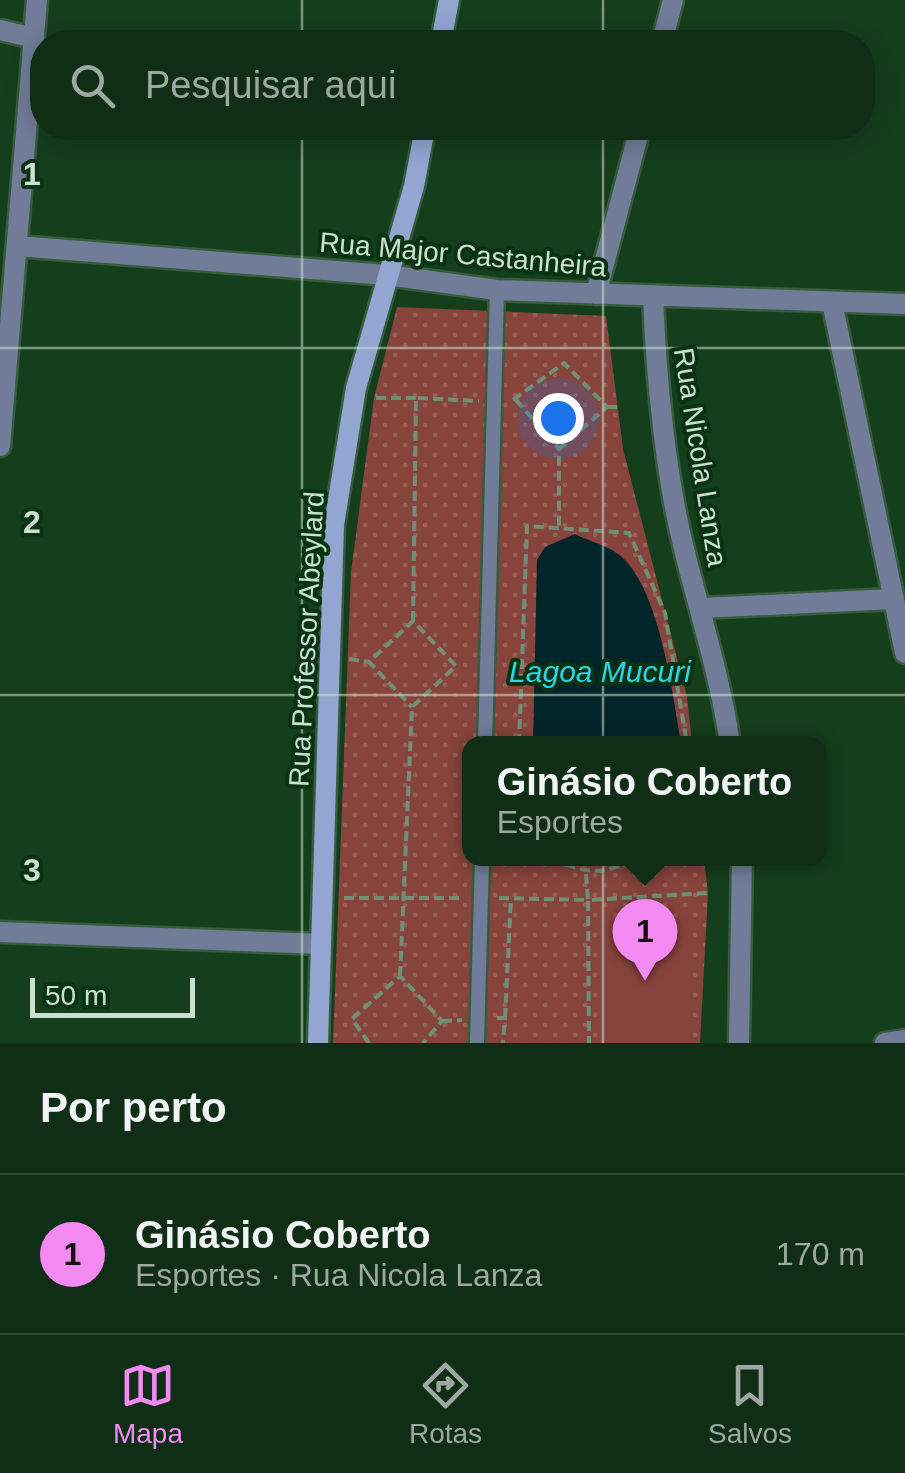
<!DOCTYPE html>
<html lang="pt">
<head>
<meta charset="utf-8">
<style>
	:root { --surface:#102e16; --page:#1e3a23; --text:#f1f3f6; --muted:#9ca8a1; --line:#304a35; --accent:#f38af2 }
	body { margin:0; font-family:Helvetica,sans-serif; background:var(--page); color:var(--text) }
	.scale { position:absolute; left:30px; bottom:25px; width:165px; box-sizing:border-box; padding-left:10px; border:5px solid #cbe1cd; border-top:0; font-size:28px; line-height:35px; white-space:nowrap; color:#cbe1cd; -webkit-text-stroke:8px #093313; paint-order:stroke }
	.you { position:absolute; left:558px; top:418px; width:35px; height:35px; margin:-25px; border:8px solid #fff; border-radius:50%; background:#1a73e8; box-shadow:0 0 0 15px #1a73e833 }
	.badge { display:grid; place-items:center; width:65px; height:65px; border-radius:50%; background:var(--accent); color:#111; font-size:32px; font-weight:700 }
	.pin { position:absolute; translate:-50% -82px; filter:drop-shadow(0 2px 5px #0008) }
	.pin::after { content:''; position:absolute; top:52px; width:35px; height:30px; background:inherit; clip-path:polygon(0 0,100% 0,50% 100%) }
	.popup { position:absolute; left:462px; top:736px; width:365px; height:130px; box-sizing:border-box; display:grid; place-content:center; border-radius:20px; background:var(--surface); filter:drop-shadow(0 2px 8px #0005); font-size:32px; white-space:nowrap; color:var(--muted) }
	.popup b { font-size:38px; color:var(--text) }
	.popup::after { content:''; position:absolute; left:50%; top:100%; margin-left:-20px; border:20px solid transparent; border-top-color:var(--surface) }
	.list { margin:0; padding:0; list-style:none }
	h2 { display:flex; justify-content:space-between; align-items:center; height:130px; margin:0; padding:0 40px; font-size:42px }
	h2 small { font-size:32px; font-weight:400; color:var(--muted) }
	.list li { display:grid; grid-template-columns:65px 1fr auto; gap:30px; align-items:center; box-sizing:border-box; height:160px; padding:0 40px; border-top:2px solid var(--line) }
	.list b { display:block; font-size:38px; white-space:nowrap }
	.list p { margin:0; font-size:32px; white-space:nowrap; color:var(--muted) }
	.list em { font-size:32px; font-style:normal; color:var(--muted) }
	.icon { flex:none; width:55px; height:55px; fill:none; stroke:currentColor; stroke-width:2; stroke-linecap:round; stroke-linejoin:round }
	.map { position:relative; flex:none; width:905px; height:1043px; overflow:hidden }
	.search { position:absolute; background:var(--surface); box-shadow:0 5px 25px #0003; left:30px; right:30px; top:30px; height:110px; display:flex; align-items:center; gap:25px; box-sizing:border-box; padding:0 35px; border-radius:40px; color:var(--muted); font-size:38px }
	.sheet { height:290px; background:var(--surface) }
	nav { display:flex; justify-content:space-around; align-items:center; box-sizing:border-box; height:140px; border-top:2px solid var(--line); background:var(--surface); font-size:28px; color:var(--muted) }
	nav a { display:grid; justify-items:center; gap:5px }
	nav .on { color:var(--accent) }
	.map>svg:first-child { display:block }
	.grass { fill:url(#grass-dots) }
	.pitch { fill:#87443c }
	.water { fill:#022529 }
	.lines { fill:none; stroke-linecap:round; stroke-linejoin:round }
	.pedestrian-casing { stroke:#365b3d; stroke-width:19 }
	.minor-casing { stroke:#365b3d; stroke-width:25 }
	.secondary-casing { stroke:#365b3d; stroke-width:25 }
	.path { stroke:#709075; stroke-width:4; stroke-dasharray:10 5; stroke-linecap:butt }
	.pedestrian { stroke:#717d98; stroke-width:14 }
	.minor { stroke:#717d98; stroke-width:20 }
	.secondary { stroke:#93a5d1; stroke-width:20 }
	.grid { fill:none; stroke:#cbe1cd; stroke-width:2.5; stroke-opacity:0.55 }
	.labels { text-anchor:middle; stroke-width:8; stroke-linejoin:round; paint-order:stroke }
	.street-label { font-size:28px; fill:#cbe1cd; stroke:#093313 }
	.water-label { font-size:30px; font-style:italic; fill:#2ed5e8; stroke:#093313 }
	.grid-label { font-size:32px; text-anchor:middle; font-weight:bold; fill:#cbe1cd; stroke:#093313; stroke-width:8; stroke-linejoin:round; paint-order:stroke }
</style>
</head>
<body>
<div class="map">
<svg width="905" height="1043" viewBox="0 0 905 1043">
	<defs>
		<pattern id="grass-dots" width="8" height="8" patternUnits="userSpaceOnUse" patternTransform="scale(2.5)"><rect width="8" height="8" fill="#87443c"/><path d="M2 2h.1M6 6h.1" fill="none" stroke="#975f57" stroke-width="1.8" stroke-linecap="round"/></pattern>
	</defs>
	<rect width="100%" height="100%" fill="#153e1d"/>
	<path class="grass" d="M397,307L606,316L623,449L687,697L692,743L470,744V858L704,859L708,893L700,1043H333L351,572L374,398Z"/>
	<path class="pitch" d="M600,919L692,920L691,1043H599Z"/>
	<path class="water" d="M575,534C588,541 606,545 618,554C659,584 673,695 681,743H533L537,560L545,547Z"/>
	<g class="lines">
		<g class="pedestrian-casing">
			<path id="pedestrian" d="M485,744L497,290
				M477,1043L482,858"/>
		</g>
		<g class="minor-casing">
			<path id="minor" d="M0,30L34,38
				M662,42L673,0
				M17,246L387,275L497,290L905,304
				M596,294L640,128
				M653,296C656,374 665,473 684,549C700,614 720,676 730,744
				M832,302L905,653
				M0,446L37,0
				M701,608L894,599
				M0,932L321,944
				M739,1043L742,858
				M885,1043L905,1040"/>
		</g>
		<g class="secondary-casing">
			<path id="secondary" d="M441,42L449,0
				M318,1043L334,525L356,388L414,186L425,128"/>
		</g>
		<path class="path" d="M376,398H416
			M513,400L564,363L607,407L559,449V526
			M516,400L559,449
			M607,407H618
			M413,621L416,398L479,401
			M349,659L369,662
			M519,744L527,526L629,533L665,613L687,744
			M552,858C586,874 602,876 636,858
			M586,874L588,900L708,893
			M344,898H464
			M499,898L588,900L589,1043
			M400,976L412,707L456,666L413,621L369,662L412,707
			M497,1018H505L503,1043
			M505,1018L511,898
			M442,1021L462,1020
			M369,1043L352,1019L400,976L442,1021L423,1043"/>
		<use href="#pedestrian" class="pedestrian"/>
		<use href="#minor" class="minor"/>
		<use href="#secondary" class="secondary"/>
	</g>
	<path class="grid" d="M302,0V42M603,0V42M302,128V1043M603,128V1043M0,348H905M0,695H905"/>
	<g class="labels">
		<g class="street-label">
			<text transform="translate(463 254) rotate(5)" y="10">Rua Major Castanheira</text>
			<text transform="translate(701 457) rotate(81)" y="10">Rua Nicola Lanza</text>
			<text transform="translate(306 639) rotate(-87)" y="10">Rua Professor Abeylard</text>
		</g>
		<g class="water-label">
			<text x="600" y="682">Lagoa Mucuri</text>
		</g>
	</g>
	<g class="grid-label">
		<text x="32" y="185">1</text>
		<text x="32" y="533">2</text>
		<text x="32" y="881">3</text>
	</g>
</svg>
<div class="scale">50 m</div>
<div class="you"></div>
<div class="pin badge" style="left:645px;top:981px">1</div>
<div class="popup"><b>Ginásio Coberto</b>Esportes</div>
<div class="search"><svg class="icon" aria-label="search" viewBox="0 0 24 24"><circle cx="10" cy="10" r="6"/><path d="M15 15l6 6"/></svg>Pesquisar aqui</div>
</div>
<section class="sheet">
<h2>Por perto<small></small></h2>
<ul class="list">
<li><span class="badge">1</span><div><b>Ginásio Coberto</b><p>Esportes · Rua Nicola Lanza</p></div><em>170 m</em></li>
</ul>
</section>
<nav>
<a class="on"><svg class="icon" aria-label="map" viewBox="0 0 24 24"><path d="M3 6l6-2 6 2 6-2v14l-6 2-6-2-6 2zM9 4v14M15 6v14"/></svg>Mapa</a>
<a><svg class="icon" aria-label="directions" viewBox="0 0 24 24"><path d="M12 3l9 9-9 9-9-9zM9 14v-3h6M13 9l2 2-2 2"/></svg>Rotas</a>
<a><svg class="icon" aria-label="saved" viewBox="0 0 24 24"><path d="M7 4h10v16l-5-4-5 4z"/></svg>Salvos</a>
</nav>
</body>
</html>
